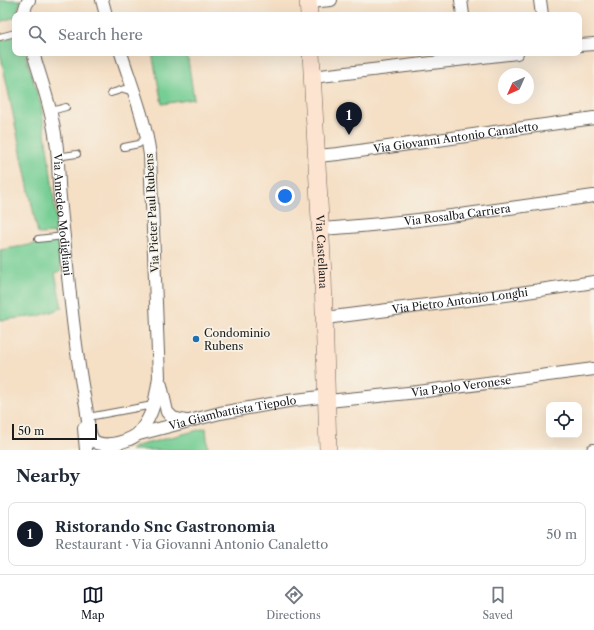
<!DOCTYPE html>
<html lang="en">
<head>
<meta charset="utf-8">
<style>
	:root { --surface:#fff; --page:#f6f6f7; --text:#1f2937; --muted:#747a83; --line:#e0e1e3; --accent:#111827 }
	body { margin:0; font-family:"Libre Caslon Text",serif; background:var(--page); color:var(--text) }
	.controls { position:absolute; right:12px; bottom:12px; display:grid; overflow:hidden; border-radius:8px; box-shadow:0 4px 16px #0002 }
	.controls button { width:36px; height:36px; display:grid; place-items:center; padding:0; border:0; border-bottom:1px solid var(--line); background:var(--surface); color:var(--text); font:20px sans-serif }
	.compass { position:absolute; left:498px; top:68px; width:36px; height:36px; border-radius:50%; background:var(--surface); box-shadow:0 4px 16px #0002; rotate:225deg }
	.scale { position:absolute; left:12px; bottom:10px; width:85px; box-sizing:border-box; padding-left:4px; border:2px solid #1c1c1c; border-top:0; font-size:11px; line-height:14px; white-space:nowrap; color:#1c1c1c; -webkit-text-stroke:3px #f7f3e8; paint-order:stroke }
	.you { position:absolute; left:285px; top:196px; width:14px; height:14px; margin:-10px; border:3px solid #fff; border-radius:50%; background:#1a73e8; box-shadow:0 0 0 6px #1a73e833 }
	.badge { display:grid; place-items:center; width:26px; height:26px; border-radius:50%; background:var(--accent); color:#fff; font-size:13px; font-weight:700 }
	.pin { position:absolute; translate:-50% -33px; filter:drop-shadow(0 1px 2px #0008) }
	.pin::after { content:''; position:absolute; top:21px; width:14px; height:12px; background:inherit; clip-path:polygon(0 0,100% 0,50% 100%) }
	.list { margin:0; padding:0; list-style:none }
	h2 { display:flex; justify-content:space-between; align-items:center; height:52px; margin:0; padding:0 16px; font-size:17px }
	h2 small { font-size:13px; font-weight:400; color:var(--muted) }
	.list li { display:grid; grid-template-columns:26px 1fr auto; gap:12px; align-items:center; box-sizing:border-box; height:64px; margin:0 8px 8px; padding:0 8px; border:1px solid var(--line); border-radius:8px }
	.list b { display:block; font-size:15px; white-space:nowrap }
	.list p { margin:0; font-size:13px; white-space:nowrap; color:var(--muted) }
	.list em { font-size:13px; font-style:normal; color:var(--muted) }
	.icon { flex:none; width:22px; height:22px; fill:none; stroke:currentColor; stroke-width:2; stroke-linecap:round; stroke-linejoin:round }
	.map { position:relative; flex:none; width:594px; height:450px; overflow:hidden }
	.search { position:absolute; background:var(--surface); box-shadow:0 4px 16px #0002; left:12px; right:12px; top:12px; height:44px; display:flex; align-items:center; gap:10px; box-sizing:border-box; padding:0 14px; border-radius:8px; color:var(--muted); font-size:15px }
	.sheet { height:124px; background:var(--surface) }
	nav { display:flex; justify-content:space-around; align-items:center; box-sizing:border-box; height:56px; border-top:1px solid var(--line); background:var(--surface); font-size:11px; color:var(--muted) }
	nav a { display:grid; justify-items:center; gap:2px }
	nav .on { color:var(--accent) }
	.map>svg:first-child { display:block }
	.green { fill:#76ce94; stroke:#497558 }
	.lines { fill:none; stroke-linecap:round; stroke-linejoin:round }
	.lane-casing { stroke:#686057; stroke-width:8 }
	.street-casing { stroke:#686057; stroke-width:14 }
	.secondary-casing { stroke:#686057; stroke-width:18 }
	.lane { stroke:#fff; stroke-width:6 }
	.street { stroke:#fff; stroke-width:12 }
	.secondary { stroke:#fde4d1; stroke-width:17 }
	.poi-dot { fill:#1f6fb2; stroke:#f7f3e8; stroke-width:1.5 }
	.labels { text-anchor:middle; stroke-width:3.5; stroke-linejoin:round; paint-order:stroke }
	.street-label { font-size:11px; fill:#1c1c1c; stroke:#f7f3e8 }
	.poi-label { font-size:11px; fill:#1c1c1c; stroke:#f7f3e8; text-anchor:start }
</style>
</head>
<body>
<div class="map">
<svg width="594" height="450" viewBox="0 0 594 450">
	<rect width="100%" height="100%" fill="#f7f3e8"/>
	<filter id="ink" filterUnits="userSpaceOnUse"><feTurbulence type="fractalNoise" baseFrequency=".025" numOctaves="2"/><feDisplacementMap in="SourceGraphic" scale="8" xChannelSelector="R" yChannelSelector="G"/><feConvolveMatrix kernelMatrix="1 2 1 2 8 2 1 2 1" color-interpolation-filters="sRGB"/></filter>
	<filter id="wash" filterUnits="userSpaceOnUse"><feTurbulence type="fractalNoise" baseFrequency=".012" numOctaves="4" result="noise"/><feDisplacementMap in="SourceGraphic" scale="16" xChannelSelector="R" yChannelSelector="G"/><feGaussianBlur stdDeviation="0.9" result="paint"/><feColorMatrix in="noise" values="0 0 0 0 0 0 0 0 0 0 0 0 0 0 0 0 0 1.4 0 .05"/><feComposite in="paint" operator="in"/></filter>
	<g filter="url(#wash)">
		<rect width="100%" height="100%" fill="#f5dfc5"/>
		<path class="green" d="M0,0H21L15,17L0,22Z
			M15,36V53H25L41,105L50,167L58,233L38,234L0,52V41Z
			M152,53H187L194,99L162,104Z
			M59,240L61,271L55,273L62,308L39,316L0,320V250Z
			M206,428L208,450H130L137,446Z"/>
	</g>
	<g filter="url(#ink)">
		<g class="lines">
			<g class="lane-casing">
				<path id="lane" d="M0,37L15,33
					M111,93L124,89L133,92
					M52,116L55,110L66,107
					M124,147L139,144L147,136
					M58,152L63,156L77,154
					M38,239L64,236
					M88,417L153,405"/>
			</g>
			<g class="street-casing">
				<g id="street">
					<path d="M102,0L106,15"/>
					<path d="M461,0L463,15"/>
					<path d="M540,0L542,15"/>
					<path d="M309,2L331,0"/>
					<path d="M23,15L26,5L29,0"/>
					<path d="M579,45L594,44"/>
					<path id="s1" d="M33,53C42,82 52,111 56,141C59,159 58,179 60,198C62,221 65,244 67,267C72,312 76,357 85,401C88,412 87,431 93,440C103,450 134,441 141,430C154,413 156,397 159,377L150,155C145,119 132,87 121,53"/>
					<path d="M312,77L517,53"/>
					<path id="s2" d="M317,156L338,154L594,118"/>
					<path id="s3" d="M321,229C412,223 503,209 594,196"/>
					<path id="s4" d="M325,318L513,294L594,282"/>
					<path d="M161,385L167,412L173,418L186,421"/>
					<path id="s5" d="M328,401L418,392L594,369"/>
					<path d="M84,428L86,450"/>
					<path id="s6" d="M139,434L220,413L288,401L328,396"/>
					<path d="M593,450H594"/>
				</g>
			</g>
			<g class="secondary-casing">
				<g id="secondary">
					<path d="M308,0L309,15"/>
					<path id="s7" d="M311,53L323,276L328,450"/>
				</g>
			</g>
			<use href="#lane" class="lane"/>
			<use href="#street" class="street"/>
			<use href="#secondary" class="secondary"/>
		</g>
	</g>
	<circle class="poi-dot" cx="196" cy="339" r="4"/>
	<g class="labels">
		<g class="street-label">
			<text dy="4" stroke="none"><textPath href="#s2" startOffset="140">Via Giovanni Antonio Canaletto</textPath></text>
			<text transform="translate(152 213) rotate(-93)" y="4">Via Pieter Paul Rubens</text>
			<text dy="4" stroke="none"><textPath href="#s1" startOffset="165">Via Amedeo Modigliani</textPath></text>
			<text dy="4" stroke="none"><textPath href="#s3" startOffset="137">Via Rosalba Carriera</textPath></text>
			<text dy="4" stroke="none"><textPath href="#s7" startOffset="199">Via Castellana</textPath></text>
			<text dy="4" stroke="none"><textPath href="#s4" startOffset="136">Via Pietro Antonio Longhi</textPath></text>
			<text dy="4" stroke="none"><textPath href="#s5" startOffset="134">Via Paolo Veronese</textPath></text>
			<text dy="4" stroke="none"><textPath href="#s6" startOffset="96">Via Giambattista Tiepolo</textPath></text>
		</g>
		<g class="poi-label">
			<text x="204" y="337">Condominio<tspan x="204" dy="13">Rubens</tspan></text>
		</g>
	</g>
</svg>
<div class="controls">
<button><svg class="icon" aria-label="locate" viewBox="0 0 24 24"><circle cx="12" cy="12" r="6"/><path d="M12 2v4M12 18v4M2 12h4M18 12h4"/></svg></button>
</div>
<svg class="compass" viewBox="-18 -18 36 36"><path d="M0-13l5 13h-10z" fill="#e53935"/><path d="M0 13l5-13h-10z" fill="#747a83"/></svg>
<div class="scale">50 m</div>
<div class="you"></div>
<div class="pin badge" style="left:349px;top:135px">1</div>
<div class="search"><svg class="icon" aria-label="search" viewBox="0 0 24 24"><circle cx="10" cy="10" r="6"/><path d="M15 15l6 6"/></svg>Search here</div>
</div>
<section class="sheet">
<h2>Nearby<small></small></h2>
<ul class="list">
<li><span class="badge">1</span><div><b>Ristorando Snc Gastronomia</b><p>Restaurant · Via Giovanni Antonio Canaletto</p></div><em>50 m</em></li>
</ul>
</section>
<nav>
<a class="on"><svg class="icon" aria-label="map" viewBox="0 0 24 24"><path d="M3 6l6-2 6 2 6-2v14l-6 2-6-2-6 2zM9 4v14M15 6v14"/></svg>Map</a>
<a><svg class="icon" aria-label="directions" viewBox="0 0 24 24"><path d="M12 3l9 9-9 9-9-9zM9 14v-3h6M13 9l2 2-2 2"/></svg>Directions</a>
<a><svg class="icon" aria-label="saved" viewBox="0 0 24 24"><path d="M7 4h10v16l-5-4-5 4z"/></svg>Saved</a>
</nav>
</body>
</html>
